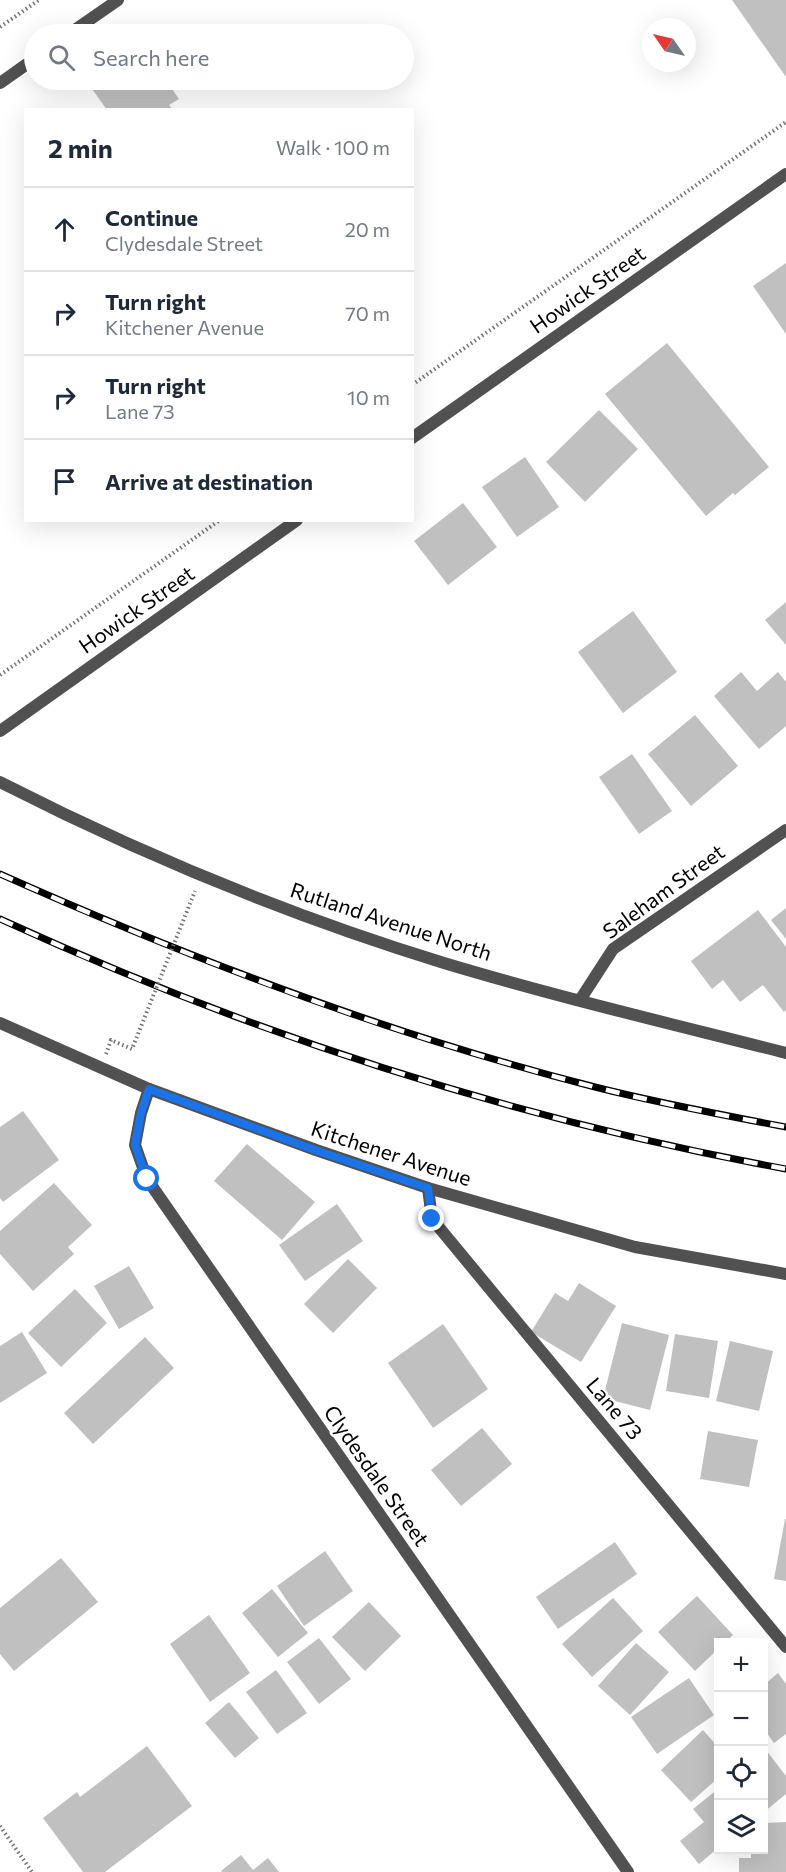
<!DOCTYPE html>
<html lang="en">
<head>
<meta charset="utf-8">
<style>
	:root { --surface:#fff; --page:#f2f2f3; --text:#1f2937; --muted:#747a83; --line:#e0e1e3 }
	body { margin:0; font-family:Commissioner,sans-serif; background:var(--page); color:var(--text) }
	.controls { position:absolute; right:18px; bottom:18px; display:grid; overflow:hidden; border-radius:0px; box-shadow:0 6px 24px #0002 }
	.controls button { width:54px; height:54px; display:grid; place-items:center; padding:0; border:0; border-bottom:2px solid var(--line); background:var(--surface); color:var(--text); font:30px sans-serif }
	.compass { position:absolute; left:642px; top:18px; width:54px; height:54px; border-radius:50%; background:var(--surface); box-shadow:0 6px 24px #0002; rotate:304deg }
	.stop { position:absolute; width:18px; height:18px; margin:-14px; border:4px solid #1a73e8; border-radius:50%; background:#fff }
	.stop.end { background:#1a73e8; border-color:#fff; box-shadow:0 2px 6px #0008 }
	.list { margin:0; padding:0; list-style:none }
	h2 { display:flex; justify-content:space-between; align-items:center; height:78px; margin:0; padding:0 24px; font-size:26px }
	h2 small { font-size:20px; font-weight:400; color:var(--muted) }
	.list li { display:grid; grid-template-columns:39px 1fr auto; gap:18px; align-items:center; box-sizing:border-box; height:84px; padding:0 24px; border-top:2px solid var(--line) }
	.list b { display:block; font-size:22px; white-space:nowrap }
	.list p { margin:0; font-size:20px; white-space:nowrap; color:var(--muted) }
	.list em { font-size:20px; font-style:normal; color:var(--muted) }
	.icon { flex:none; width:33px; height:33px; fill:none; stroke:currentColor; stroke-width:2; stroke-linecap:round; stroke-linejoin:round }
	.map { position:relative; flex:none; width:786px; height:1872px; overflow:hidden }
	.search { position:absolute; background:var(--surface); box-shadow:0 6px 24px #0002; left:24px; top:24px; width:390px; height:66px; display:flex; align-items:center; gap:15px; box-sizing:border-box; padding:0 21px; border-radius:33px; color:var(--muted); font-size:22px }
	.panel { position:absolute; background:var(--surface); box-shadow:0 6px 24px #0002; left:24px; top:108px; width:390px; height:414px; border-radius:0px }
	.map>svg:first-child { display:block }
	.building { fill:#c0c0c0 }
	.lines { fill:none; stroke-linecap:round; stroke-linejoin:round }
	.path { stroke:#737373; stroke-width:4; stroke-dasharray:1.5 3; stroke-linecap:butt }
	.service { stroke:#515151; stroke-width:12 }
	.minor { stroke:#515151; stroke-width:12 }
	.tertiary { stroke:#515151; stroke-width:12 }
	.rail-casing { stroke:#000; stroke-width:7 }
	.rail { stroke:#fff; stroke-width:4.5; stroke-dasharray:14; stroke-linecap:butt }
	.path-bridge { stroke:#737373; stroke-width:4; stroke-dasharray:1.5 3; stroke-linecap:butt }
	.route { stroke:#1a73e8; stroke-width:8 }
	.labels { text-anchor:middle; stroke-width:5; stroke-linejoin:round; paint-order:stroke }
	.street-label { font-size:21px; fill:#000; stroke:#fff }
</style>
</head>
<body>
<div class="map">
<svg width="786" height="1872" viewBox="0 0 786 1872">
	<rect width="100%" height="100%" fill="#fff"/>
	<path class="building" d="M732,0H786V77Z
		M99,80H166L179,99L169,105L173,110H107L90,86Z
		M786,263V334L753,286Z
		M667,343L769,467L735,495L733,493L706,516L605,394Z
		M599,410L638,449L585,502L546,462Z
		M525,457L559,507L517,537L482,487Z
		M463,503L497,547L448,585L414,541Z
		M786,602V645L765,620Z
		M633,611L677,672L623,713L578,652Z
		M741,672L757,691L778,672L786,682V726L759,749L714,696Z
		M695,715L738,766L691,806L648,754Z
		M632,754L672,811L639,834L599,777Z
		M786,908V939L771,920Z
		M758,910L786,947V1010L784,1012L763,985L740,1002L723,980L712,989L691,961Z
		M23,1111L59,1160L3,1202L0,1198V1127Z
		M247,1144L315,1202L282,1240L214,1181Z
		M54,1183L92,1225L68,1247L74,1254L33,1291L0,1254V1231Z
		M337,1204L363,1241L305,1281L279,1245Z
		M348,1259L377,1288L333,1333L304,1304Z
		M129,1266L154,1308L119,1329L94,1286Z
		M579,1283L616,1306L581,1362L531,1332L555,1293L568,1301Z
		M75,1289L107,1323L61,1367L28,1333Z
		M622,1323L669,1335L650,1410L603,1398Z
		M443,1324L488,1389L433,1428L388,1363Z
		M22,1332L47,1373L0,1403V1346Z
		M675,1334L718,1341L709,1398L666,1391Z
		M145,1337L174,1368L93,1444L64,1413Z
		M730,1341L773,1351L759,1411L716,1401Z
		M482,1428L512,1464L461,1506L431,1470Z
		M708,1431L758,1440L749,1487L700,1479Z
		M785,1519H786V1581L774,1579Z
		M615,1542L637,1574L558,1629L536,1597Z
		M325,1551L353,1591L304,1626L277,1586Z
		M61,1558L98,1602L14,1671L0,1654V1608Z
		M272,1589L308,1633L278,1657L242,1613Z
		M697,1596L733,1635L725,1642H718V1649L695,1671L658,1632Z
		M613,1598L643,1631L592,1677L562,1644Z
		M369,1602L401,1636L365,1671L332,1637Z
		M209,1615L250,1673L210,1702L170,1644Z
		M319,1638L351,1679L319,1704L287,1662Z
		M636,1643L669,1672L630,1715L598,1686Z
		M276,1670L307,1713L277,1734L246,1692Z
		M778,1673L786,1684V1734L774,1743L764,1729V1685Z
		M689,1678L714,1715L657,1754L631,1717Z
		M229,1702L259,1738L235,1758L205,1723Z
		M703,1730L718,1747V1778L691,1802L661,1770Z
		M147,1746L192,1806L105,1872H83L43,1818L77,1792L80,1797Z
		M766,1750L786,1776V1794L764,1812V1752Z
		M718,1789V1848L699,1864L680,1841L704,1822L693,1809Z
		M786,1822V1872H739V1858H751V1850H764V1823Z
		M241,1855L253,1870L268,1858L279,1872H222L221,1871Z"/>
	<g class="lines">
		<path class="path" d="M0,27L39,0
			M412,385L786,122
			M0,675L220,520
			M0,1826L32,1872"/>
		<path class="service" d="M428,1188L432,1219L786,1647"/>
		<path class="minor" d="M69,34L118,0
			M0,83L34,59
			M412,438L786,174
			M0,731L297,520
			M0,782C143,855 291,916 444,963C557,997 672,1024 786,1053
			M580,1000L613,949L786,830
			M149,1089L141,1113L135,1145L147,1179L628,1872"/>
		<path class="tertiary" d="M0,1023L149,1089L316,1150L428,1188L635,1247L786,1274"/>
		<g class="rail-casing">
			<path id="rail" d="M0,874C193,960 390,1035 595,1087C658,1103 722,1115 786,1127
				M0,919C251,1034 514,1119 786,1169"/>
		</g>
		<use href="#rail" class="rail"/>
		<path class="path-bridge" d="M106,1054L111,1040L132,1049L195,891"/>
	</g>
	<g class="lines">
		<path class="route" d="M147,1179L135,1145L141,1113L149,1089L315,1150L428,1188L432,1219"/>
	</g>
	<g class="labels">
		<g class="street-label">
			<text transform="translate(588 290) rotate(-35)" y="7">Howick Street</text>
			<text transform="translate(137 610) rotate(-35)" y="7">Howick Street</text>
			<text transform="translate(664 892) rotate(-36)" y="7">Saleham Street</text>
			<text transform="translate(391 922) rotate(18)" y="7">Rutland Avenue North</text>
			<text transform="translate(391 1154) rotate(18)" y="7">Kitchener Avenue</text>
			<text transform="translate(614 1409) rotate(50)" y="7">Lane 73</text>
			<text transform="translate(376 1476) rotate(55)" y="7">Clydesdale Street</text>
		</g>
	</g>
</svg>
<div class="controls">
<button>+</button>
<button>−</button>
<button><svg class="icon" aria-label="locate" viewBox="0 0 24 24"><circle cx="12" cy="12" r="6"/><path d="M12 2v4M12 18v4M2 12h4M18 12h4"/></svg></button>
<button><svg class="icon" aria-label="layers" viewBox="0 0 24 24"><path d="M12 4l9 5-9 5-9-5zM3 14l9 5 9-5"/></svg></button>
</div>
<svg class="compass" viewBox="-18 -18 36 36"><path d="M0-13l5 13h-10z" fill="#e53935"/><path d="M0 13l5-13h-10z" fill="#747a83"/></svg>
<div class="stop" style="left:147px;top:1179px"></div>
<div class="stop end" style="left:432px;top:1219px"></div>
<div class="search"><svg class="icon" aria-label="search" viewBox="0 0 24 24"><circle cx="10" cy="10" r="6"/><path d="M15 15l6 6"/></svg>Search here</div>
<section class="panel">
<h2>2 min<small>Walk · 100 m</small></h2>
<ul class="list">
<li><svg class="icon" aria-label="ahead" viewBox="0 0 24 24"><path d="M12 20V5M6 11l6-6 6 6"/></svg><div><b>Continue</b><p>Clydesdale Street</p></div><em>20 m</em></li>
<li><svg class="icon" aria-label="right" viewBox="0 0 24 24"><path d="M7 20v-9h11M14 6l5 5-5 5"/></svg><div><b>Turn right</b><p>Kitchener Avenue</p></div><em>70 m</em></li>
<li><svg class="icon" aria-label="right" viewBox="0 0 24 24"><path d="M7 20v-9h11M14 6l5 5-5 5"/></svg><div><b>Turn right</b><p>Lane 73</p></div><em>10 m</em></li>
<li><svg class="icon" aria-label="arrive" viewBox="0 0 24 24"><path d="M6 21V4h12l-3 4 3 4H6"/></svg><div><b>Arrive at destination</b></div></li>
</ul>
</section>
</div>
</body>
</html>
